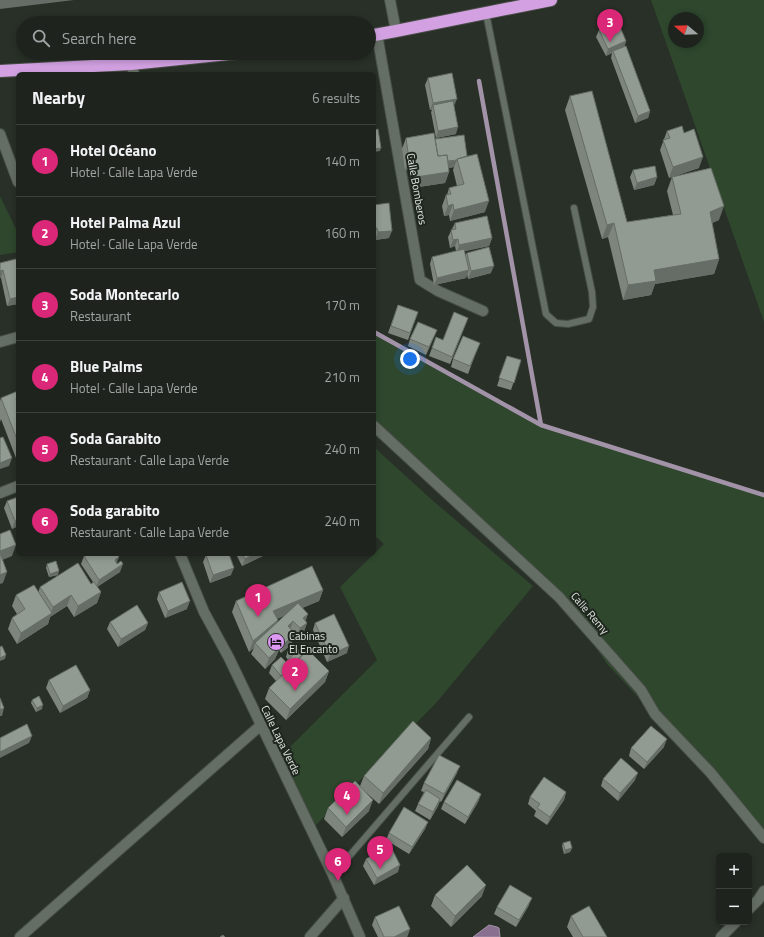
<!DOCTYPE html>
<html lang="en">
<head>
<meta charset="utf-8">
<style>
	:root { --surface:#1e241d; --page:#2b302a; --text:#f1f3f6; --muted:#a1a4a4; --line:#3c413b; --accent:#db2777 }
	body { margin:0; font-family:"Titillium Web",sans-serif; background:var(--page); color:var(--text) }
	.controls { position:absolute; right:12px; bottom:12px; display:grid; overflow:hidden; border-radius:6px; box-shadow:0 2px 6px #0003 }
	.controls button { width:36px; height:36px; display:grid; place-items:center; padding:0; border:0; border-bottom:1px solid var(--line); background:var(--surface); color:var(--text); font:20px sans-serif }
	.compass { position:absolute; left:668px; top:12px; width:36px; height:36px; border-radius:50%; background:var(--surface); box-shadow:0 2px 6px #0003; rotate:289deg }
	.you { position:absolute; left:410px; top:359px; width:14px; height:14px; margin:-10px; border:3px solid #fff; border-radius:50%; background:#1a73e8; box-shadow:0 0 0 6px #1a73e833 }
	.badge { display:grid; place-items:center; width:26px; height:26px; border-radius:50%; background:var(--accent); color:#fff; font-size:13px; font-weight:700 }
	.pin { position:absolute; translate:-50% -33px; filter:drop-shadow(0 1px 2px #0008) }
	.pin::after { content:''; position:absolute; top:21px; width:14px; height:12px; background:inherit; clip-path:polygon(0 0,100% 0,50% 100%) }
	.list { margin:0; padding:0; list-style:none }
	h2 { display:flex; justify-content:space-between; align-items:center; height:52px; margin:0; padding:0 16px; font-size:17px }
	h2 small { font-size:13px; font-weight:400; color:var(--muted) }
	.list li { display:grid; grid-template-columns:26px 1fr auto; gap:12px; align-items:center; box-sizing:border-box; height:72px; padding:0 16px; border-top:1px solid var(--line) }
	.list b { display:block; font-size:15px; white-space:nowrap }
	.list p { margin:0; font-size:13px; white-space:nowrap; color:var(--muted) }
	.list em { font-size:13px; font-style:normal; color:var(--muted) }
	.icon { flex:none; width:22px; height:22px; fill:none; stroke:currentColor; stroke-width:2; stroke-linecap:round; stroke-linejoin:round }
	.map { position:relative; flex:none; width:764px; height:937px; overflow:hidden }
	.search { position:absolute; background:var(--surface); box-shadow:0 2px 6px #0003; left:16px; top:16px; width:360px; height:44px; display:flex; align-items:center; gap:10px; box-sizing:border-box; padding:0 14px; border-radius:22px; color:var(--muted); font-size:15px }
	.panel { position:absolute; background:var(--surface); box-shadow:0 2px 6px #0003; left:16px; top:72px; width:360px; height:484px; border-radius:6px }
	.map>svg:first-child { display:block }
	.green { fill:#2e472d; fill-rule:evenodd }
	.water { fill:#897091; stroke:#a393a9 }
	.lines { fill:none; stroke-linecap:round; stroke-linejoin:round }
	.stream { stroke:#a393a9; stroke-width:4.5 }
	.lane-casing { stroke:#474d46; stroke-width:8 }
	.street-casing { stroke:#474d46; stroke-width:12 }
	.highway-casing { stroke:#474d46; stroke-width:14 }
	.lane { stroke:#656e64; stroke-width:6 }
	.street { stroke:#656e64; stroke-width:10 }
	.highway { stroke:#d3a1e2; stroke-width:12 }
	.wall { fill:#7e857d; fill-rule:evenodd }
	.shaded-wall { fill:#666c66 }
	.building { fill:#929b91; stroke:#666c66 }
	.labels { text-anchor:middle; stroke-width:4; stroke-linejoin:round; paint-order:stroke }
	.street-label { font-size:11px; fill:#e0e5e0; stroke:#1e261e }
	.poi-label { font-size:11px; fill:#e0e5e0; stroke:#1e261e; text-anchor:start }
</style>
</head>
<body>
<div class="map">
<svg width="764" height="937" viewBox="0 0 764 937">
	<rect width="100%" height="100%" fill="#283027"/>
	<path class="green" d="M651,0H764V322ZM674,18H698V42H674Z
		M0,196L18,233V252L0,255Z
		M378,334L541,425L764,495V837L696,759L607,664L564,601L374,425V338Z
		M374,447L431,499L533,586L437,702L315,826L280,757L377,660L340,587L384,544L374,535Z"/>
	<path class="water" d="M489,925L497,927L499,928L500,937H473Z"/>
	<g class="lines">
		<path class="stream" d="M479,81L541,425
			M374,332L541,425L764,495"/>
		<g class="lane-casing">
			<path id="lane" d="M486,13L546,314L556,323L568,324L589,319L593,307L592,292L574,208
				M333,875L469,717"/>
		</g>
		<g class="street-casing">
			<path id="street" d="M390,0L396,31
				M377,34L420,280L438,291L483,311
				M131,64L134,74
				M0,134L18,182
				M0,342L18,337
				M374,426L559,597L641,690L655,714L710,772L764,838
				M0,493L18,486
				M180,554L204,612L229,658L333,875L360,937
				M749,909L758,900L764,891
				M20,937L261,725
				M310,937L344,898
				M721,937L736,922"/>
		</g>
		<g class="highway-casing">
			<path id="highway" d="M369,36L396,31L551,0
				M0,71L131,64L238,53"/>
		</g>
		<use href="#lane" class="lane"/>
		<use href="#street" class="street"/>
		<use href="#highway" class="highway"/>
	</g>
	<path class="wall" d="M599,30L626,41L624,47L650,111L648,118L635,123L611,58L612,53L606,56L596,37Z
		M428,78L456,134L436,138L431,112L432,110H430L425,85Z
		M570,96L627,222L673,215L667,191L672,177L669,178L660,150L667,131L684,133L699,168L675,176L719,220L712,223L719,259L714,274L655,284L651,295L623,300L608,237L602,239L565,110Z
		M406,138L435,139L467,156L485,212L450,221L449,215L444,216L442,206L446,195H447L449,188L457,186L453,170L454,167L449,168V172L445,183L412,188L409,169L405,170L402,149Z
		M633,170L657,177L654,185L634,190L630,177Z
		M374,205L389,238L375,240V235H374Z
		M455,223L492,238L489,246L464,251L465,256L467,253L491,273L468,279L467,274L466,278L434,285L430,264L432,257L456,251L455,246L450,248L448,237Z
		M0,263L18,304L7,306L1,278H0Z
		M398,305L418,312L408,340L388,333Z
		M468,318L450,364L429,356L432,348L443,340Z
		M437,330L426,355L408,346L410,339Z
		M477,350L468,374L451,367L453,359Z
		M507,356L521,360L511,390L497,386Z
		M18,391V457L16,458L1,419L0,422V401L1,398Z
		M7,501L18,526L12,529L4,508Z
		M236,554H267L242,566Z
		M98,555L117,563L120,572L97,587L101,592L97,603L74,617L67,606L50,617L48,624L17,644L8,629L12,618L17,614L12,606L16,595L38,593L40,587L91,584L93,582L81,564L84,556Z
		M206,555L231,575L210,583L203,562Z
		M47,564L58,575L49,577L46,568Z
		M323,590L319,601L302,608L308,614L305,621L307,623L303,634L296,639L294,637L291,645L281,653L279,650L275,659L265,669L251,654L254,648L249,652L232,612L236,601ZM286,615L277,623V619Z
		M159,592L187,609L165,618L157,599Z
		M110,622L148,623L145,630L118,647L107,629Z
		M315,623L347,653L327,662L313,630Z
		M288,650L303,654L329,671L325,682L286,720L265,699L269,688L276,681L269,673L272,665L286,662L288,660L286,657Z
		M49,680L90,690L87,698L60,713L46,688Z
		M32,700L42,709L36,712L31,703Z
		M431,738L428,749L379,804L362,789L369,811L342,837L324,819L328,808L360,786L364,776Z
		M664,747L644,769L629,756L631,748Z
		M457,773L441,802L440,801L438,806L430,820L415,811L418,804L424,792L421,791L424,783Z
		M603,779L635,780L618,801L601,786Z
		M566,792L564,800L547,825L534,816L536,811L528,804L530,797Z
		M481,794L478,802L465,824L441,809L444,802Z
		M428,822L425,829L409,854L386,840L389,833Z
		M563,843L572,848L570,852L564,854L562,846Z
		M366,859L398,872L374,885L363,866Z
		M435,895L482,896L451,927L431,906Z
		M529,905L516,927L494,914L497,907Z
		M571,916L607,937H573L567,927Z
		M375,917L410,929L407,937H378L372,925Z"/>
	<path class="shaded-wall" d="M0,0H74L0,9Z
		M626,41L624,48L613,51L612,53L606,56L608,49Z
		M457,99L454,106L433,105L432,110H430L433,103Z
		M650,111L648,118L635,123L638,116Z
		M458,127L456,134L436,138L438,131Z
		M381,148L380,151L374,152V149Z
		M703,157L699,168L669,178L673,167Z
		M413,158L409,169L405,170L409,159Z
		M457,160L454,167L444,169L447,162Z
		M449,172L445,183L412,188L416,177Z
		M657,177L654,185L634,190L637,183Z
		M489,201L485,212L450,221L454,210Z
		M453,204L449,215L444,216L448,206Z
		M724,206L719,220L705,226L710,212Z
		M614,223L608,237L602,239L607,225Z
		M374,228H377L375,235H374Z
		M392,231L389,238L375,240L378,232Z
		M492,238L489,246L457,253L459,245Z
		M458,239L455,246L450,248L453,240Z
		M719,259L714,274L655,284L651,295L623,300L628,285L654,270Z
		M494,266L491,273L468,279L471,271Z
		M3,270L1,278H0V271Z
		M469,270L466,278L434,285L437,278Z
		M18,297V304L7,306L10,299Z
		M437,330L434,337L426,355L429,347Z
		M12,458L9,466L0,469V463Z
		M18,520V526L12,529L15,521Z
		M16,545L12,556L0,561V551Z
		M254,554H267L242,566L245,559Z
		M119,557L116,565L115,560Z
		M123,564L120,572L96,587L99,580Z
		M234,568L231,575L210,583L213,575Z
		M59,571L58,575L49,577L50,574Z
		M7,572L3,583L0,584V575Z
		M323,590L319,601L269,622L273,611Z
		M101,592L97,603L74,617L78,606Z
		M71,595L67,606L50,617L48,624L17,644L21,633L50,614L53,607Z
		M190,601L187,609L165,618L168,611Z
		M308,614L304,625L303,618Z
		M278,620L274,631L255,643L254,648L249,652L253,641Z
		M293,621L289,632L288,626Z
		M148,623L145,630L118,647L121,639Z
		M307,623L303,634L296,639L300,628Z
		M295,634L291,645L281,653L285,643Z
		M279,636L275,647L273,642Z
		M349,646L347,653L327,662L330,655Z
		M279,648L275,659L265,669L269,658Z
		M6,655L5,659L0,661V658Z
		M329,671L325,682L286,720L290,709Z
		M90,690L87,698L60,713L63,706Z
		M43,705L42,709L36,712L37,708Z
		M4,708L2,716H0V710Z
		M32,736L29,743L0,758V752Z
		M431,738L428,749L379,804L383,793Z
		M667,739L664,747L644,769L647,762Z
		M460,766L457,773L441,802L444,794Z
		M638,773L635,780L618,801L620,793Z
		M566,792L564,800L547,825L550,817Z
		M481,794L478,802L465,824L468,817Z
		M440,799L438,806L430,820L433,812Z
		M373,800L369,811L342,837L346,827Z
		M428,822L425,829L409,854L412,847Z
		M572,848L570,852L564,854L565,850Z
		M400,865L398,872L374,885L377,878Z
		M486,885L482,896L451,927L455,916Z
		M532,898L529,905L516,927L519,920Z
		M410,929L407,937H394Z"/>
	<path class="building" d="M618,22L626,41L608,49L599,30Z
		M626,46L650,111L638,116L613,51Z
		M452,73L457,99L433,103L428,78Z
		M592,91L627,222L681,214L672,177L711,168L724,206L710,212L719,259L654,270L656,281L628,285L614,223L607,225L570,96Z
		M453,101L458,127L438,131L433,105Z
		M682,126L684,133L694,129L703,157L673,167L663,140L670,138L667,131Z
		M378,129L381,148L374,149V130Z
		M434,133L438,156L447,155L449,172L416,177L413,158L409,159L406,138Z
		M464,135L467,156L457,159V160L448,161L447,155L438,156L435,139Z
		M477,154L489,201L454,210L453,204L448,206L446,195L451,194L449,188L464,184L457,159Z
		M655,166L657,177L637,183L633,170Z
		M389,203L392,231L378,232L377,228H374V205Z
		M487,216L492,238L459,245L458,239L453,240L451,230L456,229L455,223Z
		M489,247L494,266L471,271L467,253Z
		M464,249L469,270L437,278L432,257Z
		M16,259L18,267V297L10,299L3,270L0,271V263Z
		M398,305L418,312L410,333L391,326Z
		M454,312L468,318L452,357L432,348L436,337L443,340Z
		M418,322L437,330L429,347L410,339Z
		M463,336L480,343L470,366L453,359Z
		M507,356L521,360L514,383L499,378Z
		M18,391V398L16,399L18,404V442L1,398Z
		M3,437L12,458L0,463V438Z
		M18,497V520L15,521L7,501Z
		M10,530L16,545L0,551V534Z
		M0,553L7,572L0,575Z
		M87,554H97L98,555L100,554H117L119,557L115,560L117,564L121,561L123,564L99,580L84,556Z
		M208,554H229L234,568L213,575L206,555Z
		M242,554H254L245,559Z
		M56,561L59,571L50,574L47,564Z
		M78,563L91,584L94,582L101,592L78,606L71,595L53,607L40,587Z
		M312,566L323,590L273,611L278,620L253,641L236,601Z
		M182,582L190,601L168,611L159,592Z
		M34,585L52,613L21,633L12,618L25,609L16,595Z
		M298,603L308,614L303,618L307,623L300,628L293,621L288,626L295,634L285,643L279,636L273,642L279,648L269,658L255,643Z
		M137,605L148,623L121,639L110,622Z
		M334,614L349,646L330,655L315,623Z
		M294,645L303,654L281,676L272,665L281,657L286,662L293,655L288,650Z
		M2,646L6,655L0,658V647Z
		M308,650L329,671L290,709L269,688Z
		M76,665L90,690L63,706L49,680Z
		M39,696L43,705L37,708L32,700Z
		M0,698L4,708L0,710Z
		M413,721L431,738L383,793L364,776Z
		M27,724L32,736L0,752V738Z
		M651,726L667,739L647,762L631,748Z
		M439,755L460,766L444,794L424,783Z
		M621,758L638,773L620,793L603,779Z
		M544,777L566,792L550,817L537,808L540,804L530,797Z
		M457,780L481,794L468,817L444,802Z
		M355,781L373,800L346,827L328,808Z
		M426,790L440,799L433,812L418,804Z
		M404,807L428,822L412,847L389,833Z
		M570,841L572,848L565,850L563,843Z
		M390,845L400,865L377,878L366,859Z
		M467,865L486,885L455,916L435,895Z
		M510,885L532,898L519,920L497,907Z
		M399,906L410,929L394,937H384L375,917Z
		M589,906L607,937H583L571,916Z
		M223,935L225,937H220Z"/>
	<defs>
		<g id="hotel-disc" transform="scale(0.9)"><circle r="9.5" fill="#dd98f3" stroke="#1e261e"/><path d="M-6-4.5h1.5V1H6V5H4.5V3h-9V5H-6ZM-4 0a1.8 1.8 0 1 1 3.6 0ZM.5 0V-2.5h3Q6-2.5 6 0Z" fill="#111"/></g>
	</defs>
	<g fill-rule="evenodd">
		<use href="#hotel-disc" x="276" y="642"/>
	</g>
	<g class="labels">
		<g class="street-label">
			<text transform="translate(417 189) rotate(80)" y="4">Calle Bomberos</text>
			<text transform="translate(590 613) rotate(49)" y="4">Calle Remy</text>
			<text transform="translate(281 740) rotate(64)" y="4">Calle Lapa Verde</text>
		</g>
		<g class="poi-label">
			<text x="289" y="640">Cabinas<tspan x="289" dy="13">El Encanto</tspan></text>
		</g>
	</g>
</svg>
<div class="controls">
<button>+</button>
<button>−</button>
</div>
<svg class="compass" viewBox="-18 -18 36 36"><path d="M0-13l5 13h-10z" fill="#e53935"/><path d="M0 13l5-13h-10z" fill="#a1a4a4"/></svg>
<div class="you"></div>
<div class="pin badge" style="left:258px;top:617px">1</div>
<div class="pin badge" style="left:295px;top:691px">2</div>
<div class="pin badge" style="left:610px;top:42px">3</div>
<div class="pin badge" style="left:347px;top:815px">4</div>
<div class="pin badge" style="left:380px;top:869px">5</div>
<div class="pin badge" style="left:338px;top:881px">6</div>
<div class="search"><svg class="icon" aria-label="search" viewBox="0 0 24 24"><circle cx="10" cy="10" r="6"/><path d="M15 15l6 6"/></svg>Search here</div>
<section class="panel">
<h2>Nearby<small>6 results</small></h2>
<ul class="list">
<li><span class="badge">1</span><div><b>Hotel Océano</b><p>Hotel · Calle Lapa Verde</p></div><em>140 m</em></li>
<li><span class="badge">2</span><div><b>Hotel Palma Azul</b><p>Hotel · Calle Lapa Verde</p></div><em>160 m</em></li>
<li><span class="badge">3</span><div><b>Soda Montecarlo</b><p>Restaurant</p></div><em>170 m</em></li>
<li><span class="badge">4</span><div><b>Blue Palms</b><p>Hotel · Calle Lapa Verde</p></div><em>210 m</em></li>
<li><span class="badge">5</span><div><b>Soda Garabito</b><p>Restaurant · Calle Lapa Verde</p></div><em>240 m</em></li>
<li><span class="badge">6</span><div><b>Soda garabito</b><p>Restaurant · Calle Lapa Verde</p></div><em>240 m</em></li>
</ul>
</section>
</div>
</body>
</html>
